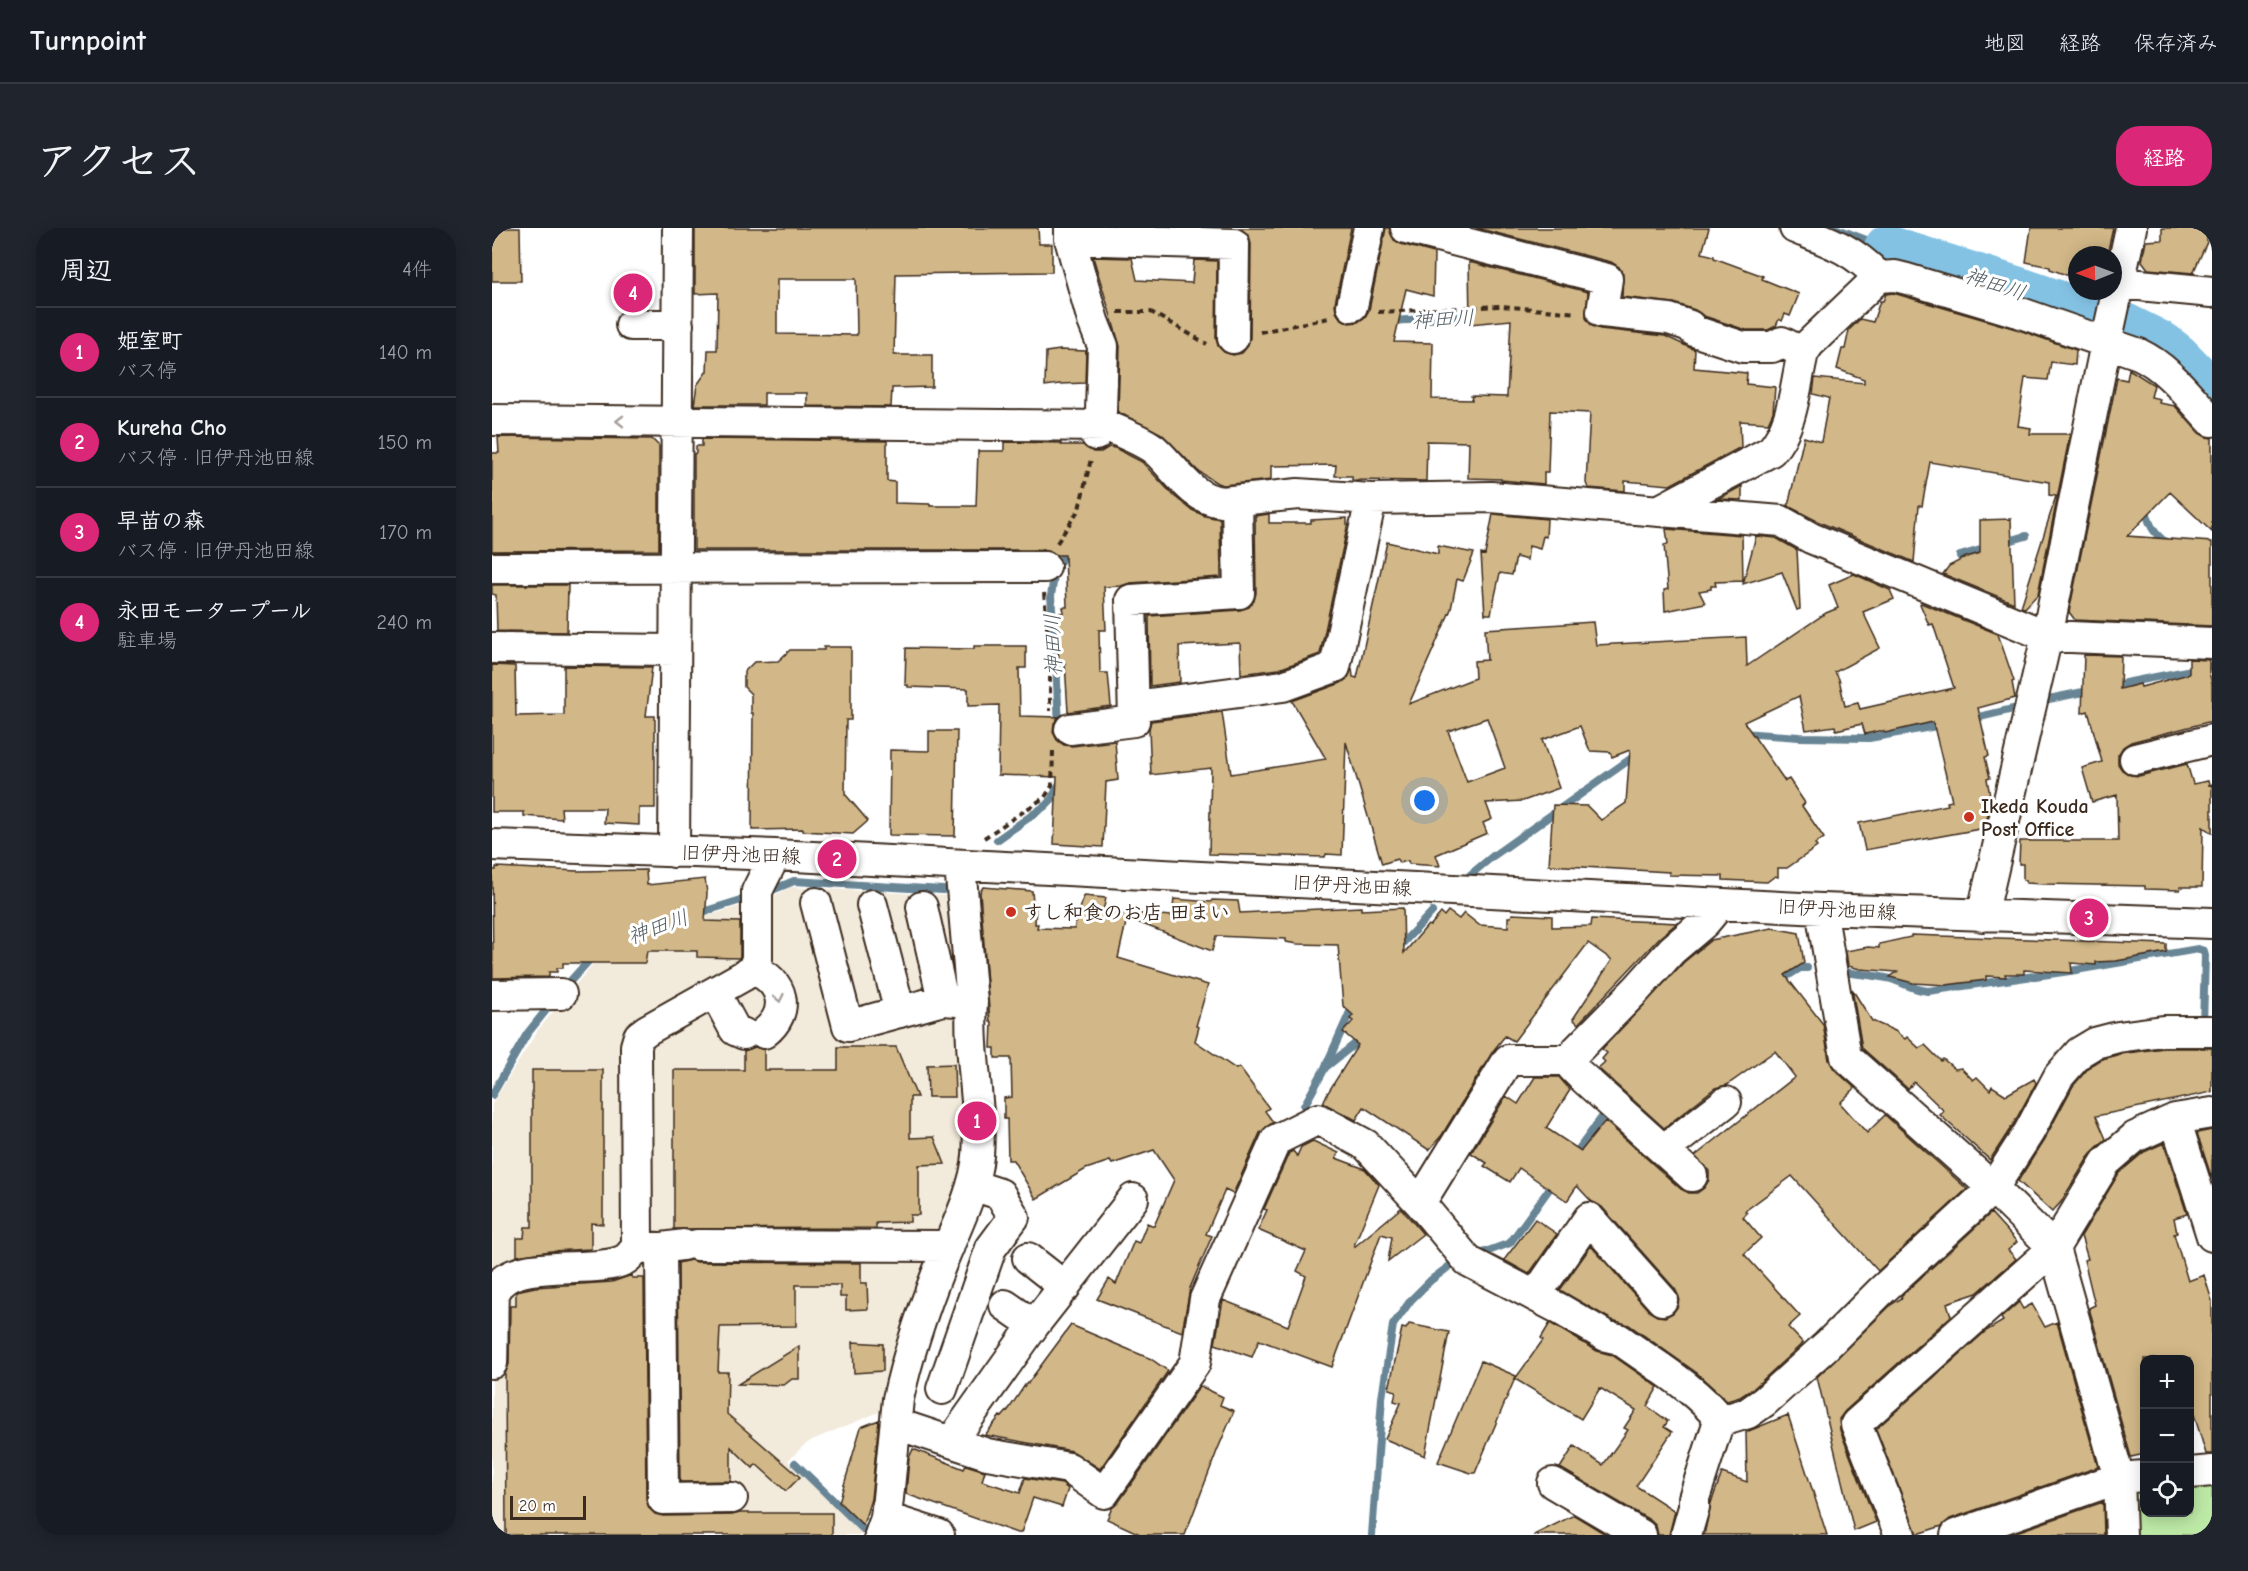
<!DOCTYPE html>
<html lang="ja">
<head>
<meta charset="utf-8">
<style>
	:root { --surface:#171b24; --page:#20242c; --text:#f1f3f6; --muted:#9ea1a6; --line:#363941; --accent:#db2777 }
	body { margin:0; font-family:"Comic Neue","Klee One",sans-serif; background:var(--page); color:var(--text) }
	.controls { position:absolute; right:18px; bottom:18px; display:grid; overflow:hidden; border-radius:12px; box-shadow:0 3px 15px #0003 }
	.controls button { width:54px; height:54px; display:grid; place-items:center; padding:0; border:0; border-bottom:2px solid var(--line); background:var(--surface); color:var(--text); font:30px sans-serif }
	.compass { position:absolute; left:1576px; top:18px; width:54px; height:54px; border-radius:50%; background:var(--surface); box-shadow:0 3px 15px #0003; rotate:269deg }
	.scale { position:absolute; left:18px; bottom:15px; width:76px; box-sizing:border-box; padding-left:6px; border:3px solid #3b2a1e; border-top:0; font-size:16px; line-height:21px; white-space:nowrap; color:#3b2a1e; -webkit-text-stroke:4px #fff; paint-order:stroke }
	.you { position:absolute; left:933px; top:573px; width:21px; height:21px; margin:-15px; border:4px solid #fff; border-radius:50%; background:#1a73e8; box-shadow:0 0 0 9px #1a73e833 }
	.badge { display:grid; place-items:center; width:39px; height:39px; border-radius:50%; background:var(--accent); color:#fff; font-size:20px; font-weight:700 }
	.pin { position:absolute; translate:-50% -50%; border:3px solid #fff; box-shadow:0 2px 6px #0006 }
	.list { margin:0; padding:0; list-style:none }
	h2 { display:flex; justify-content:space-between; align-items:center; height:78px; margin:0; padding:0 24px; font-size:26px }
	h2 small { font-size:20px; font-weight:400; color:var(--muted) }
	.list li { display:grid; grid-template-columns:39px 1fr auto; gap:18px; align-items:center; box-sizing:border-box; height:90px; padding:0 24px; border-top:2px solid var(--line) }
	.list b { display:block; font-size:22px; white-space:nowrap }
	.list p { margin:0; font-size:20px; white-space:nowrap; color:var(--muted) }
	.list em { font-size:20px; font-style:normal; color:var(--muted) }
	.icon { flex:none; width:33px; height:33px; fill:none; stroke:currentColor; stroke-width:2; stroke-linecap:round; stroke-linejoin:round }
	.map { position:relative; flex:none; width:1720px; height:1307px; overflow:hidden; border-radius:24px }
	header { display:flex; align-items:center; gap:36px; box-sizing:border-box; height:84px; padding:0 30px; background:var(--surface); border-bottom:2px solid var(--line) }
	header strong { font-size:28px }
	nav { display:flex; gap:33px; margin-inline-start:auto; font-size:21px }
	.intro { display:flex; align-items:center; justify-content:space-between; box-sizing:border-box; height:144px; padding:0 36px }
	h1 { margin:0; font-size:42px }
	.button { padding:15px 27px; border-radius:24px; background:var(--accent); color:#fff; font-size:21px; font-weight:700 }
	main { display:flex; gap:36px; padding:0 36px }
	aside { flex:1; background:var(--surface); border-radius:24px; box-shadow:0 3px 15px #0003 }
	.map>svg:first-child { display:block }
	.built { fill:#f2eadb }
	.green { fill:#bde9a6; stroke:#7c8a62; stroke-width:1.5 }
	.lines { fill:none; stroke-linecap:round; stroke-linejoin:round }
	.stream { stroke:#678595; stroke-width:8 }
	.river { stroke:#84c2e4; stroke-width:46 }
	.building { fill:#d2b888; stroke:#3b2a1e; stroke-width:1.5; fill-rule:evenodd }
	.minor-casing { stroke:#3b2a1e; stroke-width:34 }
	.path { stroke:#3b2a1e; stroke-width:4; stroke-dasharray:6 4.5; stroke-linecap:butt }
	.minor { stroke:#fff; stroke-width:30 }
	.oneway { stroke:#a79f9a }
	.poi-dot { fill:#c8321e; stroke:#fff; stroke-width:2 }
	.labels { text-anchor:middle; stroke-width:6; stroke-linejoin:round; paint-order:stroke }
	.poi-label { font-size:20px; font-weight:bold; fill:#3b2a1e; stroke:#fff; text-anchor:start }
	.street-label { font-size:20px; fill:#3b2a1e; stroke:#fff }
	.water-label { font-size:21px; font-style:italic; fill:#555f63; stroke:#fff }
</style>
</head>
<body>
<header>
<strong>Turnpoint</strong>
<nav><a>地図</a><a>経路</a><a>保存済み</a></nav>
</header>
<div class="intro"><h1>アクセス</h1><a class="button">経路</a></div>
<main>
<aside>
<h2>周辺<small>4件</small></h2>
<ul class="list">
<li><span class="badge">1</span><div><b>姫室町</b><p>バス停</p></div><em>140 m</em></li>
<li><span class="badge">2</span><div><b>Kureha Cho</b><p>バス停 · 旧伊丹池田線</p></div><em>150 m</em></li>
<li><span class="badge">3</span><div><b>早苗の森</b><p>バス停 · 旧伊丹池田線</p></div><em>170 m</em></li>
<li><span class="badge">4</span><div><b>永田モータープール</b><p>駐車場</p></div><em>240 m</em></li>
</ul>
</aside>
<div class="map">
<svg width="1720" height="1307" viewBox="0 0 1720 1307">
	<rect width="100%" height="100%" fill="#fff"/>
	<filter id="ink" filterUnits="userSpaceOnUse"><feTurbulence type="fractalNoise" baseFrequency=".0167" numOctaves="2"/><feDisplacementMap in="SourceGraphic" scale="12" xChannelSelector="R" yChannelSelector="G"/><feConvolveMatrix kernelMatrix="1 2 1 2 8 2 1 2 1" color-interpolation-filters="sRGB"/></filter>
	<g filter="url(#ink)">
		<path class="built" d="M255,653L283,659V667L299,659L459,668L469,775L465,792L472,939L392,1182L320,1212L311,1218L296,1233L373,1307H0V876L46,802L105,731L212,689L248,678V666Z"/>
		<path class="green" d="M1720,1252V1307H1643V1267L1647,1257H1652V1284H1698V1254Z"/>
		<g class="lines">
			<path class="stream" d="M1343,0L1395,20L1381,33
				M898,93L988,88
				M1654,278C1655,294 1661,306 1675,315
				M1510,315L1534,308
				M1468,328L1495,320
				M1618,458L1720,438
				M1552,472L1601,462
				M1479,491L1521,481
				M1250,505L1307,509L1377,510L1450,497
				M568,524L564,430L559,368L563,342L577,318
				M505,612L553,578L559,572L567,557
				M978,647L1001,628L1144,527
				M273,665L302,653L451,662
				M204,686L259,669
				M905,721L940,684
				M1351,744C1367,746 1384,747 1399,751C1412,755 1422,762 1436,763L1578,743L1706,721L1712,723L1713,727L1711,797
				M1287,753L1308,740H1315
				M73,759L100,729
				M834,839L864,815L873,813
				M0,867L35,806L59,776
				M812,878L833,840L862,775
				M1081,929L1113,885
				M988,1026L1018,1015L1063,953
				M303,1235L374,1304
				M880,1307L890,1170L901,1097L919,1072L939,1052L963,1034"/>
			<path class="river" d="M1395,20L1533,64L1633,98L1671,117L1685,128L1720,164"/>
		</g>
		<path class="building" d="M0,0H28L29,53H0Z
			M203,0H546L547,16H560V44L404,46L402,127H440V159L400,160L399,179L315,178V165H272V177H202L205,157L215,143L216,122H225L226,65L203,66ZM285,51H364L365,107L285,106Z
			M747,0H859L843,75L844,84L848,90L857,95L866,94L873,89L877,82L894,0H897L902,12L909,16L942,25L941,68L914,61L902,114L941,115L940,171L980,172L979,168L1015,169L1019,92L978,96L977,34L1096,64L1094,90L1100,98L1108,101L1173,108L1203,122L1202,140L1255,145L1254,156L1283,159L1281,184L1276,195L1248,193L1249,219L1178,257L1133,253V263L1096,260L1094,255L1098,185L1058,183L1056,244H1052V256L1009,252V251L976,250L977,214L935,213L934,253L860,252V248H843L844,237L779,238V252L731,257L725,255L706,243L670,206L626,184L628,118L601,29L640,30L645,52L700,55L702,32L725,33L724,110L726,118L732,124L741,127L750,125L755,119L758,110L759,16L757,7Z
			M984,0H1217L1210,25L1222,28V30L1271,48L1270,51L1307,66L1298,88L1293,86L1290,93L1287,91L1284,98L1276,102H1254L1212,88L1203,82L1182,75L1130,69L1131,46L1127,39L1119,34Z
			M1539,0H1621L1615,27H1585V51L1558,41V39L1534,34Z
			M1670,0H1714L1715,14L1701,45L1656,41L1650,33L1654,13L1670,12Z
			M1401,65L1524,101L1584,122L1583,137L1559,134L1556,152L1533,150L1526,198L1539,200L1538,206H1578L1546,366L1533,380L1529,379L1564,268L1557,267V254L1438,234L1430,278L1427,277L1422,334L1327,294L1296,278L1312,209L1329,214L1337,170L1321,166L1323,150L1372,155V151L1345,141L1350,121H1353L1357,102L1368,91L1381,94L1388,73H1391L1394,66Z
			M568,122L594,123L593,155L568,156L553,158L554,124Z
			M1637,141L1662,157L1659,169L1668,171L1667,175L1683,178L1707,205L1714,209L1720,210V304L1678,264L1635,308L1720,314V398L1583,392L1577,384L1625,150L1635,152Z
			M6,209L160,211L167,218V322L0,323V225H7Z
			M210,211L395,213V253L403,254V275L438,276V278H484L486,223H512V214L569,215V217H591L601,224H609L617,219L623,220L650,234L682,268L700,282L713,288L728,291L729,349L638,355L629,358L612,359L614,402H607L608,445H616L619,478L576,484L573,435H567L564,386L572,384L571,379H575L573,327H565L553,322H202V226L204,225V218H210Z
			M1250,258V272L1226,271Z
			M777,286V295H819V292L855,290V300L828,426L787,441L749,446L748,415L687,418L688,454L658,458L657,388L748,382L757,379L762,373L764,365L763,288Z
			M1001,286L1055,291L1054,309L1051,308L1048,321L1037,318L1035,332L1024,329L1020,347L1008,345L999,386H993L989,326L993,327Z
			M1519,291L1522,375L1451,346L1457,338L1467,333L1468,331L1488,325V292Z
			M1174,301L1250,307L1251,353L1223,354L1224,358H1219V361L1207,363L1213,375L1173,383L1172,362L1176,361L1172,317L1176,316Z
			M1264,308L1284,310L1305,322L1308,381L1305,382L1290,344L1251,356Z
			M895,314L946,326V318L982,325L971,353L965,351L959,381L917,476L983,450L982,433L995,432L993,401L1101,394L1104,417L1254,409L1255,438L1334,385L1346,380L1337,357L1362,346L1398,362L1402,371L1371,384L1388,420L1343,444L1347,451L1353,478L1366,475L1368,481L1462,460L1441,396L1437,397L1428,376L1429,375L1506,406L1522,453L1520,454L1523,470L1486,480L1497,528L1493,529L1498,550L1495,551L1499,573L1493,600L1373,622L1367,595L1456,577L1455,574L1460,573L1441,494L1393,505L1392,503H1387L1373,506L1370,496L1344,502L1343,498L1314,502L1307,468L1252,494L1293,553L1297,551L1313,575L1310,578L1332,610L1323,616L1325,619L1295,640H1286V649L1283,648L1275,654L1231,652V648L1177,647V644L1057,637L1061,577L1095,578L1109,592L1134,575L1138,522L1120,529L1118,524L1098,523L1088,498L1050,512L1067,560L1031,573L994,575L1000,591L991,595L995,605L944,627L948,638L917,636L916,633L907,635L905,631L890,636L854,514L850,627L834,626L833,629L717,626L719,540L659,547L657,501L659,493L730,484L739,546L834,531L800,473L849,455L856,450L860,440L861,449L865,450ZM995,490L1013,540L975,554L956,503Z
			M0,357H76L75,404L5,403L4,367L0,366Z
			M482,418H534V440H527L528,488L567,489L562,495L561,504L565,512L572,517L580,518L623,513L626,552L614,554L611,619L562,616L565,549L506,547L507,477L476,478V461L416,459V457H413L414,420L482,421Z
			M332,419H359V492H354L353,566L376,593L361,606L311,603V601L260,602L261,485H259V466L252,459V444L262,434L286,433L298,422H332Z
			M1592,427L1629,428L1628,461L1648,456L1649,459L1697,446V431L1717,432V444L1720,456V493L1639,514L1631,519L1626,527V536L1630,542L1638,547L1647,548L1695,536L1701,556L1716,553L1717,557L1720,556V605L1711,599L1710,659H1688V662L1653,661V658L1552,656L1534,655V652H1531V636H1527L1528,613H1626L1625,567L1600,574L1590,540L1610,534L1596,483L1590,485Z
			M0,437L23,438L24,488L72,487V438L160,439L154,488H163V580H147V597L112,595L113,580H69L70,591L32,588V584H0Z
			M437,503H465L463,608L397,607L398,522L437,523Z
			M4,639L86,643L154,642L155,657L213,651L215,665L213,693L248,694V728L247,730L205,729V723H155L153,735H71V740H65V744H57V749L1,750L0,642H4Z
			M491,659L540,663L541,675H544L543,696H546L545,700L582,701L592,668L614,670L611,683L680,688L682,671L719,674L720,672L746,673L748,685L869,679V682L911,680L912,725L936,697L938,698L949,685L952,688L956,683L967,691L972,685L987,697L1016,699V689H1019L1020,686L1060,688V699L1099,698L1100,691L1185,695L1167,710L1086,796L1081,791L1120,732L1096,715L1022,813L1013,808L1001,823L950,907L937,922L872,879L864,892L831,875L835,866L866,817L851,804L861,793L858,791L861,787L851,778L846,717L806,716L794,714V711L724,708L720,723L635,690L626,730L716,757L704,798L707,799L703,813L744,841L747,839L777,880L773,883L781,894L768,905L741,966L733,962L714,1006L720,1008L698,1060L690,1104L605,1071L617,1051L624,1056L642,1013L647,1015L655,995L662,998L682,952L662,922L620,936L618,933L594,941L544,971L521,932H516L515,891H512V870L520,869L519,830H503V820H499L500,794H498L488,664Z
			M1280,700L1307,705L1312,735L1293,747L1331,796L1337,832L1342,841L1363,860L1348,875L1375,905L1393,887L1475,961L1386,1043L1300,948L1253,983L1255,985L1251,989L1269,1010L1252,1026L1308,1088L1296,1099L1311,1115L1262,1160L1248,1169L1235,1173L1205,1145L1137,1097L1120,1092L1068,1062L1099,1018L1158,1084L1165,1088L1173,1089L1181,1085L1186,1078L1187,1069L1183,1061L1110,979L1099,973L1085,958L1075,973L1027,940L1018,954L992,938L995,935L979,925L1014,868L1026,876L1043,849H1067L1078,862L1054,900L1089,923L1113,893L1189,961L1197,965H1205L1212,960L1217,952V943L1203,928L1303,849L1283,823L1235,857L1223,860L1172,900L1106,840L1113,834L1110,831L1115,825L1110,821L1192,734L1219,712Z
			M1419,707L1674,716V724L1624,733L1604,734V737L1579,735L1580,745L1532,742V746H1513L1514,749L1494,748V752L1454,757L1421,755L1398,749L1405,744L1368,741L1356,738L1354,723L1376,719L1387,720V716L1419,709Z
			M1360,761L1380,793L1403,803L1413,811L1415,809L1427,820L1433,817L1449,833L1451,831L1463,841L1469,840L1481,852L1485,849L1498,862L1500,858L1514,867L1542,851L1544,855L1522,895L1498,932L1448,887L1452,883L1422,854L1416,861L1370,820Z
			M263,819L272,822V842H346V819H404L425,869H418V910L442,909L453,936L427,937V987H418V994L384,995V1000L182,1001V842H252V823Z
			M1672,820H1720V864L1604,888L1614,911L1599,925L1569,974L1560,984L1526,953L1552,912L1581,858L1599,837L1610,831L1629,826Z
			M462,836L463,869H436L435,837Z
			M40,842H111V996L99,995V1021L59,1023L25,1028V1010H32L33,999H40Z
			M1720,902V951L1705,905Z
			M821,913L847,925L844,930L873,941L887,957L861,1020L909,980L931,1006L896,1033L900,1009L889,1006L840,1139L767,1112L760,1129L723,1116L731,1072L796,1098L814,1048L805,1043L814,1023L766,1002L775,982L772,981L797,925L801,923L805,928L809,919Z
			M1672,915L1695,986L1682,990L1685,1005L1682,1006L1696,1053L1712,1047L1720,1073V1226H1714L1698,1173V1131H1653V1226L1639,1229L1597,1080L1603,1077L1592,1032L1596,1031L1589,1008L1627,945L1652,924Z
			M1499,985L1525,1014L1516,1022L1524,1031L1485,1065L1455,1075L1459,1088L1353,1183L1347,1191L1348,1202L1384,1294L1362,1303L1325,1149L1400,1076L1410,1070L1409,1068Z
			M1043,991L1065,1006L1037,1046L1012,1032Z
			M198,1032L205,1034L369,1035V1055H375L376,1081L354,1082V1069H348V1057H304V1098L228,1099L226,1144H236L235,1186L308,1249L294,1263L264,1236L261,1240L239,1219V1253L188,1254L186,1035Z
			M140,1047V1050H152L154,1271L157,1280L163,1286L171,1288L240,1287L248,1285H340V1307H14L13,1146L17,1136L18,1078H24V1065L29,1062L43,1059L120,1054Z
			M1527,1074L1531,1081L1540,1076L1553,1099L1565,1094L1606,1239L1458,1291L1450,1298L1425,1306L1384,1201L1494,1103L1511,1093L1509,1090Z
			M1058,1095L1105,1123L1120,1127L1166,1159L1155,1178L1176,1193L1172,1199L1180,1204L1144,1258L1183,1283L1177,1307H1166L1164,1298L1158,1292L1068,1240L1082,1218L1111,1237L1136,1202L1132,1200L1144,1182L1108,1160L1089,1191L1023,1151L1051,1112L1049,1110Z
			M917,1096L957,1104L933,1228L893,1211L909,1175L902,1173L904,1163L897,1161L910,1100L914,1101Z
			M579,1097L659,1131L676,1143L608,1241L580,1223L493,1207L508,1188L510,1189L517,1181L535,1154L536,1155Z
			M361,1114L391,1116V1143L362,1145Z
			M307,1118V1151H300L292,1157L246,1156Z
			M989,1133L1024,1148L983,1245H979L946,1234Z
			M708,1158L731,1169L728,1177L742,1183L725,1223L693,1307H650L615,1291L620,1280L626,1275Z
			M1296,1187L1335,1307H1212L1219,1275L1230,1245L1255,1254L1254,1204Z
			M387,1192L379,1271L371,1297L347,1274L369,1199Z
			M421,1221L472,1241L474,1237L493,1243L490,1253L528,1265L533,1250L570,1256L576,1261L570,1279L541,1270L529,1305H525L414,1266L417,1230Z
			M1611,1274L1612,1307H1516Z
			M1082,1287L1115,1307H1042Z"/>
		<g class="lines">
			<g class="minor-casing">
				<path id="minor" d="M578,0V11L601,93L611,118L609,183L604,207
					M914,0L1115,51L1110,84L1177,91L1198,98L1202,103L1251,119H1280L1290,114L1311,125
					M1303,0C1338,14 1361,21 1387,49
					M578,11L742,16L741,110
					M1627,55L1720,64
					M860,78L877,0
					M139,97H186
					M0,192L615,198C628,204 655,214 665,224C685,243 700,271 730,274L806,266L879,271L999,269L1289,293L1319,310L1555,408L1720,415
					M1166,283L1279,223C1302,197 1303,157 1311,125L1317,116L1387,49L1403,48L1415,51L1529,85L1647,126C1678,141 1697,169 1720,193
					M0,340L553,339
					M0,420L183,422
					M642,478L791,458L843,439L879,271
					M578,501L642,493L639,372L747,365L745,273
					M1643,531L1720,512
					M0,617L283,627L1329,681L1720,695
					M182,624L186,0
					M324,675L356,798L451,772L480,774
					M380,677L408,784
					M430,679L451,772
					M1329,681L1354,829L1501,960L1562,1020L1627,1250L1629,1307
					M1490,688L1555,408L1614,115L1639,0
					M261,741C291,753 300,783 272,805
					M223,765L243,802L252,806
					M0,767L69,766
					M1079,832L1081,840L1088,847L1200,948
					M1683,891L1720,1008
					M1173,921L1234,874
					M928,975L1016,832H1079L1084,823L1144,762L1180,722L1213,694L1228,676
					M205,1017L457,1018
					M145,1019L144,818L147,808L155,802L251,748L261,741L265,731V663L283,627
					M169,1020L171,1271L240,1270
					M536,1030L573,1059
					M1043,1068L1097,990L1170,1072
					M513,1077L542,1097
					M0,1135C1,1117 0,1081 1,1066C15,1026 101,1048 132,1032C138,1029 141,1023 145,1019L169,1020L191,1017
					M450,1161L499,1020L522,989L508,966L480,957
					M405,1196L495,1226L577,1240L612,1265L703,1135L713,1071L784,912L826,891L874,917L928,975L976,1033L1066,1080L1114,1108L1127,1111C1161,1136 1203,1159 1229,1193
					M459,1214L542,1097L641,971
					M1698,1245L1720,1243
					M1061,1255L1149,1307
					M394,1290L447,1307
					M388,1307L394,1290L406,1171C416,1125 432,1079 449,1036C462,1003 483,963 486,928C490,877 476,825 480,774L468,637
					M1194,1307L1202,1279V1270L1225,1199L1229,1193L1256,1185L1273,1173L1335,1117L1388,1064L1501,960L1537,904L1567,848L1588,824L1603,815L1626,809L1671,803H1720
					M1408,1307L1364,1196L1562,1020L1614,934L1643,909L1683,891L1720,885
					M1464,1307L1627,1250L1652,1248"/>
			</g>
			<path class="path" d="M626,84H659L715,116
				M886,84L1009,78L1085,85
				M768,104L837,90
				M565,315L587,281L599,231
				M552,365L558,430V483
				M492,610L553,569L560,558L561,523"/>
			<use href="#minor" class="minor"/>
		</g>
		<defs><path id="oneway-chevron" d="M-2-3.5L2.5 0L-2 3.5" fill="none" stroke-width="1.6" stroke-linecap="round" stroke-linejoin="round" transform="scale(1.5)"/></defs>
		<g class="oneway">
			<use href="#oneway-chevron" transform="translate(128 193) rotate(-180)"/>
			<use href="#oneway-chevron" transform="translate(287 770) rotate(78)"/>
		</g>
	</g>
	<g class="poi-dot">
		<circle cx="1477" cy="589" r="6"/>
		<circle cx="519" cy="684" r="6"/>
	</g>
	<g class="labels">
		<g class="poi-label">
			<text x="1489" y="585">Ikeda Kouda<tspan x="1489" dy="23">Post Office</tspan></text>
			<text x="531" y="691">すし和食のお店 田まい</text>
		</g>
		<g class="street-label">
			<text transform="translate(249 626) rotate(2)" y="7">旧伊丹池田線</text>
			<text transform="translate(860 657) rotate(3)" y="7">旧伊丹池田線</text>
			<text transform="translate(1345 681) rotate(3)" y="7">旧伊丹池田線</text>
		</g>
		<g class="water-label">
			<text transform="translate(1503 56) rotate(18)" y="7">神田川</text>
			<text transform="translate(951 91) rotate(-3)" y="7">神田川</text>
			<text transform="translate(561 417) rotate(-92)" y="7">神田川</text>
			<text transform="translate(166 699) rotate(-20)" y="7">神田川</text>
		</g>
	</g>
</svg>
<div class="controls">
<button>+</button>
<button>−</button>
<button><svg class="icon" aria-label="locate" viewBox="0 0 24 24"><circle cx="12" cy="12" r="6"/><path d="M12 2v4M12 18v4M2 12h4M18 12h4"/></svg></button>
</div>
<svg class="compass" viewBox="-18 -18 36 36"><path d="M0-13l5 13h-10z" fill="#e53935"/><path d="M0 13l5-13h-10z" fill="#9ea1a6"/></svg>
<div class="scale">20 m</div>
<div class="you"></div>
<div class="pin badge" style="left:485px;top:893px">1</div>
<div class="pin badge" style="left:345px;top:631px">2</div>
<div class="pin badge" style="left:1597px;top:690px">3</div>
<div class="pin badge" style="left:141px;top:65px">4</div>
</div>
</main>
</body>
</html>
